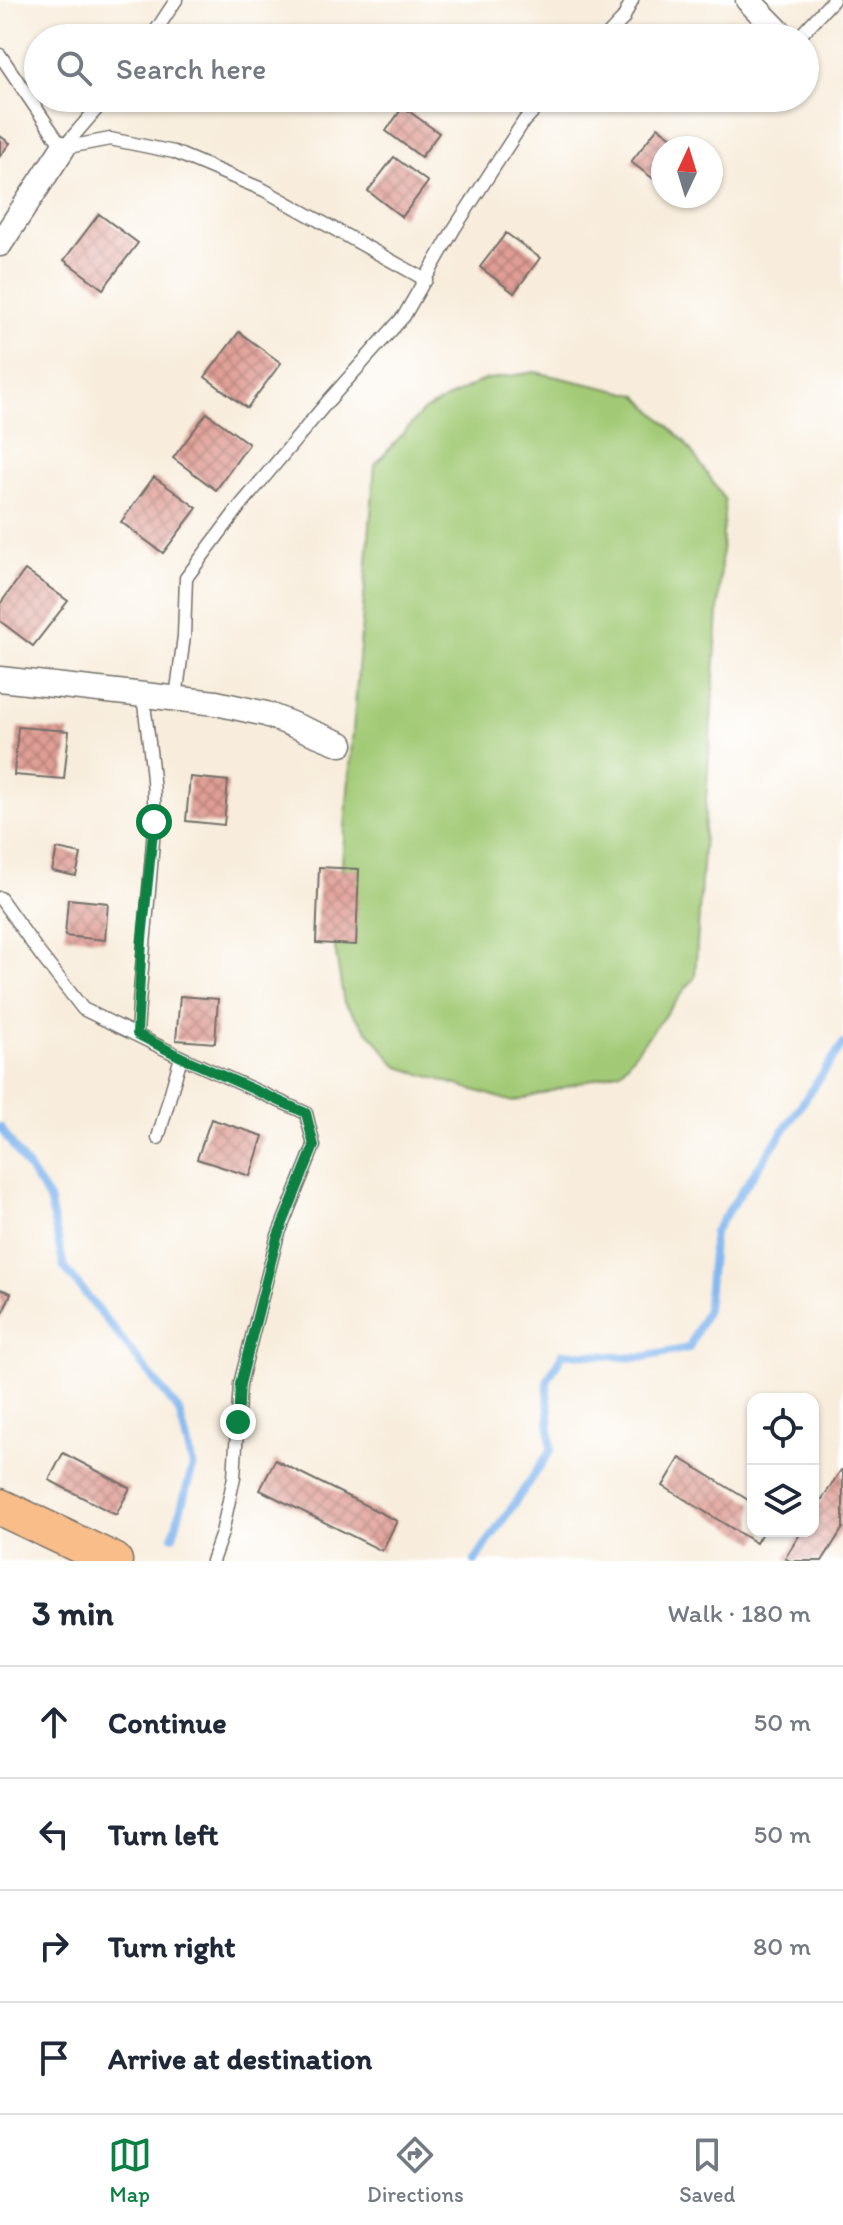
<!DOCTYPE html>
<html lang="en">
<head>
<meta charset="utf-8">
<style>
	:root { --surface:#fff; --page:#f2f2f3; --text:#1f2937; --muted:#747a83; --line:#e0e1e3; --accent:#0b8043 }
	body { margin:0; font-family:Itim,sans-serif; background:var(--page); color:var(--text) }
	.controls { position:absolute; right:24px; bottom:24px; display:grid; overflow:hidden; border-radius:16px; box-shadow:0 2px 6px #0004 }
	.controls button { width:72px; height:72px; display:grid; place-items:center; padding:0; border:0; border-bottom:2px solid var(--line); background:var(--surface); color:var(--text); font:40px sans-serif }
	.compass { position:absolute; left:651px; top:136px; width:72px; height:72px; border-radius:50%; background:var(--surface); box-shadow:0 2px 6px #0004; rotate:4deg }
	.stop { position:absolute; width:24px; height:24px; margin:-18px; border:6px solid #0b8043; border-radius:50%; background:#fff }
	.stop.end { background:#0b8043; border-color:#fff; box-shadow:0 2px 8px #0008 }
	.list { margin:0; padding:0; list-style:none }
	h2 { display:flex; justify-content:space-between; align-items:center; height:104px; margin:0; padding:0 32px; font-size:34px }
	h2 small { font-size:26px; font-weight:400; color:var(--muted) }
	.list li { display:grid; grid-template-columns:52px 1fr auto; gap:24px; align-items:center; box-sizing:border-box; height:112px; padding:0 32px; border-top:2px solid var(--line) }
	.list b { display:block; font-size:30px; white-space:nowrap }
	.list em { font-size:26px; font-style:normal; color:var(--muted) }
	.icon { flex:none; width:44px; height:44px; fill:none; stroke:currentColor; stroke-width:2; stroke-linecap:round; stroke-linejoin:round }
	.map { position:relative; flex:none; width:843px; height:1561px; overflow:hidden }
	.search { position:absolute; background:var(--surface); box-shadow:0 2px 6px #0004; left:24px; right:24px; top:24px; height:88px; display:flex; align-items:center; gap:20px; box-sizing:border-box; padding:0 28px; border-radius:44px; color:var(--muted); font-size:30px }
	.sheet { height:552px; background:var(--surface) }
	nav { display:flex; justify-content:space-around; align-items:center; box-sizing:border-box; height:112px; border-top:2px solid var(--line); background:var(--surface); font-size:22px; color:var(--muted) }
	nav a { display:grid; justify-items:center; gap:4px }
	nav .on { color:var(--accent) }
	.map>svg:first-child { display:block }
	.park { fill:#a2ca76; stroke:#667a50; stroke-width:2 }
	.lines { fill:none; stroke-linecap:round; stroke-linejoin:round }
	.stream { stroke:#80b5ee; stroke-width:8 }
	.building { fill:url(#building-cross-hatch) }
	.service-casing { stroke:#736f69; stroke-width:15 }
	.minor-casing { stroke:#736f69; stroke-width:27 }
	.primary-casing { stroke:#736f69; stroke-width:39 }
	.service { stroke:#fff; stroke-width:12 }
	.minor { stroke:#fff; stroke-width:24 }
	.primary { stroke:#f8bd88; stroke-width:36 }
	.route { stroke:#0b8043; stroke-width:10 }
</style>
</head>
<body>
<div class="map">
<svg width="843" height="1561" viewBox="0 0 843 1561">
	<defs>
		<pattern id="building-cross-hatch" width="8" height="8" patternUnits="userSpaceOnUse" patternTransform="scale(2)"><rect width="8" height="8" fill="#e09e95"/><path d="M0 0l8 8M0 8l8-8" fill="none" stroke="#b6817a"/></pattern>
	</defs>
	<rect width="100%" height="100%" fill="#fff"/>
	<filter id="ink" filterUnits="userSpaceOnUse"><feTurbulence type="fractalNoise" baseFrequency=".0125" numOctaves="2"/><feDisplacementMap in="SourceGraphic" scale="16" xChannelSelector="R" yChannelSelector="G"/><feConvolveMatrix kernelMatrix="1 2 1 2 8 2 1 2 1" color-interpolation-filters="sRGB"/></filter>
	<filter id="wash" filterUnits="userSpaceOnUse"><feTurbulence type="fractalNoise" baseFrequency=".006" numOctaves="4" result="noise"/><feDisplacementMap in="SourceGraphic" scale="32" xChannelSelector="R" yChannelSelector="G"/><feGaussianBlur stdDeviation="1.8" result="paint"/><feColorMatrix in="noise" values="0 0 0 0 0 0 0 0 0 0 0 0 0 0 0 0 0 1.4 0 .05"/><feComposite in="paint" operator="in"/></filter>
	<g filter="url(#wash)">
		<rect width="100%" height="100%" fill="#f8eddc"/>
		<path class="park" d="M535,372L637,395L685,442L725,500L695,977L621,1071L513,1102L398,1067L344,1003L335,948L375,465L423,411L483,380Z"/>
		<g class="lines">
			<path class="stream" d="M0,1127L49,1199L64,1267L179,1411L193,1466L173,1536
				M475,1561L551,1450L547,1381L563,1353L639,1358L689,1348L707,1309L714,1232L843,1044"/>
		</g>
		<g id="blocks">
			<path class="building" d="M403,107L439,133L421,157L386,131Z
				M658,127L687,148H663V186L631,162Z
				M0,136L10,143L0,156Z
				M394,157L428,182L402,217L368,191Z
				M99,214L138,243L103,289L64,260Z
				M506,233L540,258L514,293L480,267Z
				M239,332L281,363L247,408L205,377Z
				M207,413L249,444L216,490L173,458Z
				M154,477L197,508L163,553L121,522Z
				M25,570L68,601L33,646L0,621V604Z
				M18,727L69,731L64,779L14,775Z
				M190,777L228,781L224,825L186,821Z
				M57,849L81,854L76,876L52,871Z
				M319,867L359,869L356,945L316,943Z
				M68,899L108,903L105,940L65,936Z
				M180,996L218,999L215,1043L176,1040Z
				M211,1119L263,1136L250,1176L197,1159Z
				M0,1289L11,1293L0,1320Z
				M63,1453L130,1488L116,1515L49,1480Z
				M680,1458L753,1503V1531H763L756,1543L663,1486Z
				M275,1460L397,1521L382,1551L260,1490Z
				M841,1470L843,1471V1528L822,1561H790L785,1558L802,1531H813V1513Z"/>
		</g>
	</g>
	<g filter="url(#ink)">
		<use href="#blocks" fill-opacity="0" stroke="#736f69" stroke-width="2"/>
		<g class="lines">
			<g class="service-casing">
				<path id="service" d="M151,38L176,0
					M605,38L623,19L632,0
					M798,38L833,0
					M0,55L63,148
					M63,148L110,139L174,152L264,190L426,280
					M63,148L106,98
					M176,698L184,636L186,578L240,506L329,400L404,316L454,229L524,121L546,98
					M0,898L40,954L83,1009L181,1057L158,1138
					M137,1034C141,964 150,894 154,825C156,782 148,738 143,696
					M181,1057L306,1113L314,1146L277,1238L240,1384L234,1477L222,1533L212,1561"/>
			</g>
			<g class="minor-casing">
				<path id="minor" d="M748,0L785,38
					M0,244L63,148
					M0,679L216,703L266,714L341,744"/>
			</g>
			<g class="primary-casing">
				<path id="primary" d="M0,1507L114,1561"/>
			</g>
			<use href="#service" class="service"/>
			<use href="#minor" class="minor"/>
			<use href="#primary" class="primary"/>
		</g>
	</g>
	<g class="lines" filter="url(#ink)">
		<path class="route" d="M154,822L142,939L137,1034L181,1057L306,1113L314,1146L277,1238L240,1384L238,1422"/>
	</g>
</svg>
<div class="controls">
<button><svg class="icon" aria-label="locate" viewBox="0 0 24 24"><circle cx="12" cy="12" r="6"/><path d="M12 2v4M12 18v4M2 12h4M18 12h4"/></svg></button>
<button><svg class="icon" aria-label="layers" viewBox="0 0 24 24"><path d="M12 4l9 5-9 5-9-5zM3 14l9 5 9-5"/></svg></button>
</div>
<svg class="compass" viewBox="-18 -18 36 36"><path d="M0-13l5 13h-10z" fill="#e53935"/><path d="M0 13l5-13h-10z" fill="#747a83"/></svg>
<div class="stop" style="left:154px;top:822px"></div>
<div class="stop end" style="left:238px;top:1422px"></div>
<div class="search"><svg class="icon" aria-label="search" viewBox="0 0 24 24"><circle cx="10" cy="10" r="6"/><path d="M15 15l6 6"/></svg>Search here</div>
</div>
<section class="sheet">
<h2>3 min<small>Walk · 180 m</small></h2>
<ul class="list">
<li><svg class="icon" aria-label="ahead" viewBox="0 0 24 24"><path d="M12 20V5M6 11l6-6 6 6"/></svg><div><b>Continue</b></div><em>50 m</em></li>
<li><svg class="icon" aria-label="left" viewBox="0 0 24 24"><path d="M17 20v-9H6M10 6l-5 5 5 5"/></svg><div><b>Turn left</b></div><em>50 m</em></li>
<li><svg class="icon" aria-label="right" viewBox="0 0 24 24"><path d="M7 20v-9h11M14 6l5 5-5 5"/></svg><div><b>Turn right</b></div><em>80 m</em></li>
<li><svg class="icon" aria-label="arrive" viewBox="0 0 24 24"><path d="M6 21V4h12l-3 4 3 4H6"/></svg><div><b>Arrive at destination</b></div></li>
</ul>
</section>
<nav>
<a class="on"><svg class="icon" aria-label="map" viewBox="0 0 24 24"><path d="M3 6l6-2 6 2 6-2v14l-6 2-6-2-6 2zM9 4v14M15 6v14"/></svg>Map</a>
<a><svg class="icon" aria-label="directions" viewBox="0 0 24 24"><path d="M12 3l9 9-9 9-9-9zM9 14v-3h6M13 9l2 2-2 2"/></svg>Directions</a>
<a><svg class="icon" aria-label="saved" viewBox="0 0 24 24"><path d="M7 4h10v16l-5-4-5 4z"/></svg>Saved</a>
</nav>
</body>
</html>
